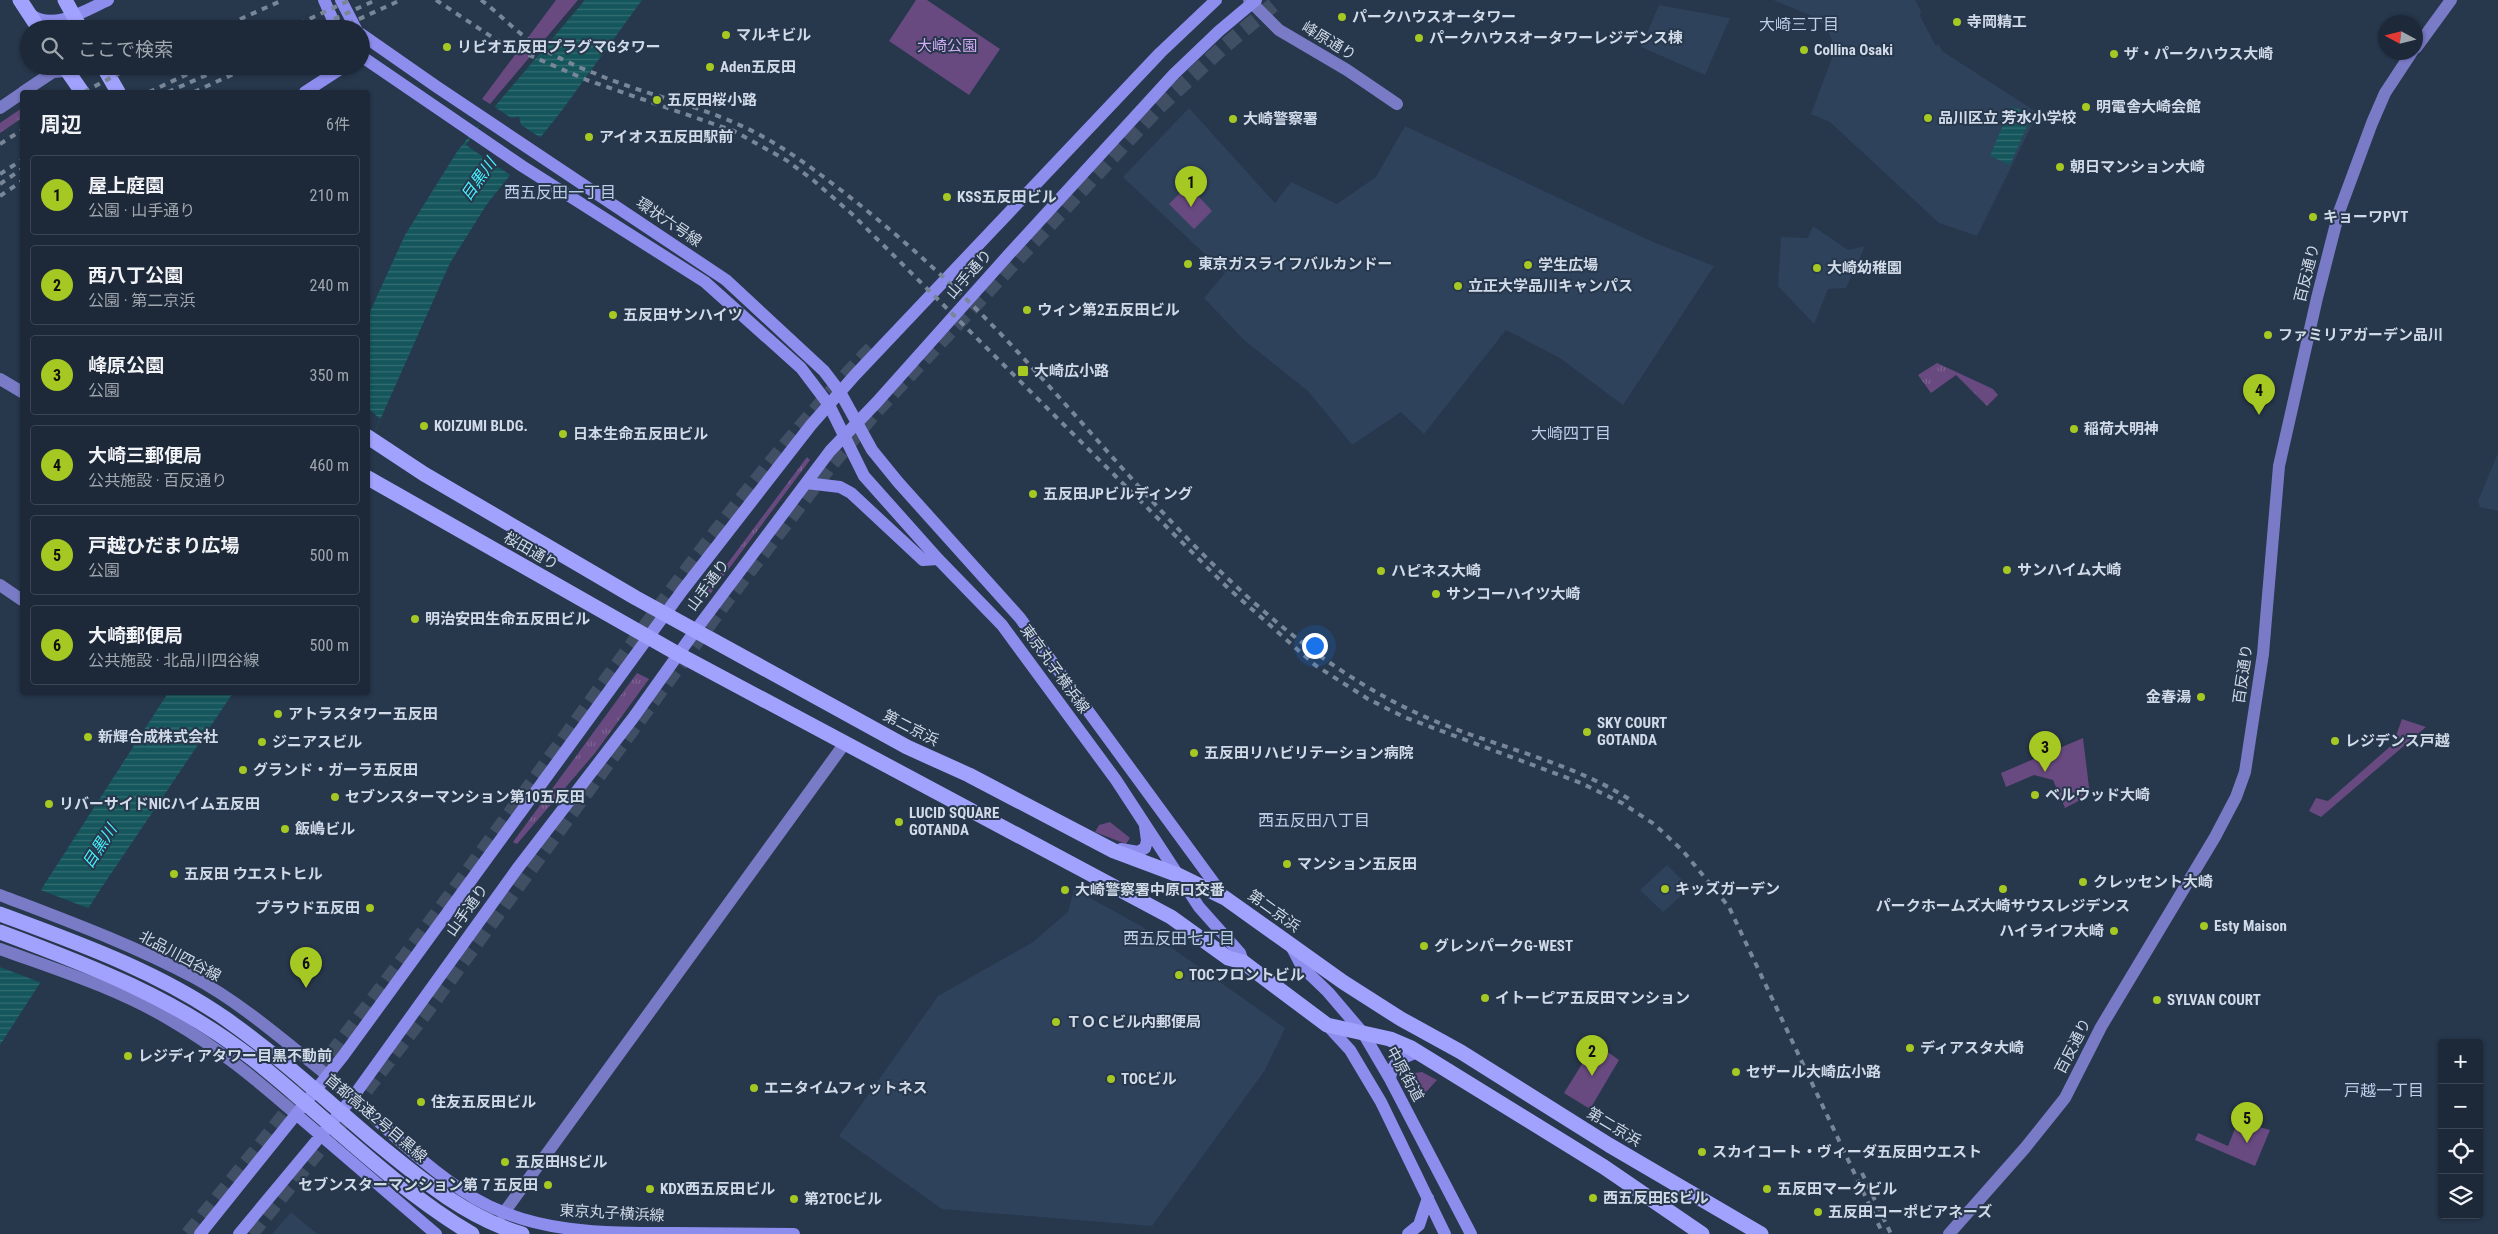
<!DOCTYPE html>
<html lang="ja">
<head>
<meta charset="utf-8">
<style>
	:root { --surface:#1d2939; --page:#253141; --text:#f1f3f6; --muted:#a0a6ae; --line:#3b4553; --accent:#a5c823 }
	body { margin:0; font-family:"Roboto Condensed","Noto Sans JP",sans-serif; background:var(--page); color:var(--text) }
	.controls { position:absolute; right:15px; bottom:15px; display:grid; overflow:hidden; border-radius:5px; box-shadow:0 1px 4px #0004 }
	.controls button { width:45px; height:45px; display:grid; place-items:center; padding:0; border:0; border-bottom:1px solid var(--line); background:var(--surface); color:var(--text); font:25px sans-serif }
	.compass { position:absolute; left:2378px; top:15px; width:45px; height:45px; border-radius:50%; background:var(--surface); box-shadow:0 1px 4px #0004; rotate:277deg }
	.you { position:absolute; left:1314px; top:645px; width:18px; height:18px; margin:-12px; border:4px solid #fff; border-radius:50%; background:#1a73e8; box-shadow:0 0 0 8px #1a73e833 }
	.badge { display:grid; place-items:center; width:32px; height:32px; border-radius:50%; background:var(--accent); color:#111; font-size:16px; font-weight:700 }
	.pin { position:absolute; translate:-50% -41px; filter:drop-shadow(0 1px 2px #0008) }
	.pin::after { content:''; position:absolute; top:26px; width:18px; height:15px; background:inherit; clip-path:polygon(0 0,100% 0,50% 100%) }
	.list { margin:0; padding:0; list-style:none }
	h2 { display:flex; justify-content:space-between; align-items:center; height:65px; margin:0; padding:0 20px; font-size:21px }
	h2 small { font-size:16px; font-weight:400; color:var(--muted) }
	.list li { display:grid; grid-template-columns:32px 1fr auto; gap:15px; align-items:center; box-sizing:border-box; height:80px; margin:0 10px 10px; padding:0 10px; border:1px solid var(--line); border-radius:5px }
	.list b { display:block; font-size:19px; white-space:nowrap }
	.list p { margin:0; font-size:16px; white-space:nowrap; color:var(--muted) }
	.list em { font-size:16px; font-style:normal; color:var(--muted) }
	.icon { flex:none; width:28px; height:28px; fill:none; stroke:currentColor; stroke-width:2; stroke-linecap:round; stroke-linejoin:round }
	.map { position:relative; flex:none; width:2498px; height:1234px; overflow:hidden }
	.search { position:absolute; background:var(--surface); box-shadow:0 1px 4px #0004; left:20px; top:20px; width:350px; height:55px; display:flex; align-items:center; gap:12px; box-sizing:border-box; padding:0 18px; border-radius:28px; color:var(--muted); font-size:19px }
	.panel { position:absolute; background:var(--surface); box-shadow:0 1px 4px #0004; left:20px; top:90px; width:350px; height:605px; border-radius:5px }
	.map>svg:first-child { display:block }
	.built { fill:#2e425c }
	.grass { fill:url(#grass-tufts) }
	.park { fill:#684a80 }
	.water { fill:url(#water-rules) }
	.pier { fill:#27374c }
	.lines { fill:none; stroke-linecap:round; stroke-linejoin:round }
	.highway-tunnel { stroke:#404f63; stroke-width:15; stroke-dasharray:15 8; stroke-linecap:butt }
	.secondary { stroke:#7a7bc6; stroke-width:12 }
	.primary { stroke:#8d8dee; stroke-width:12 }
	.highway { stroke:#a1a2fe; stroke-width:15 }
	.rail { stroke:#798698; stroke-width:4; stroke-dasharray:6 6; stroke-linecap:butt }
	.highway-bridge { stroke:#a1a2fe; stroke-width:15 }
	.poi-dot { fill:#a5c823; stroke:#27374c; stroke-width:2 }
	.labels { text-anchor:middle; stroke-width:4; stroke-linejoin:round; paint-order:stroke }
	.poi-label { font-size:15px; font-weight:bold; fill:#d0dae8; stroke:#27374c; text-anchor:start }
	.street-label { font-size:15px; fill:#d0dae8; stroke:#27374c }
	.park-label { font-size:15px; fill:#d4acf5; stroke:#27374c }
	.neighbourhood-label { font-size:16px; fill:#bbcfe9; stroke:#27374c }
	.water-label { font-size:16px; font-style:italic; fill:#45f2fe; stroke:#27374c }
</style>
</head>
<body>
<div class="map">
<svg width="2498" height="1234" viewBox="0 0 2498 1234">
	<defs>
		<pattern id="grass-tufts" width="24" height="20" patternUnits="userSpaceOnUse" patternTransform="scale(1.25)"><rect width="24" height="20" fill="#684a80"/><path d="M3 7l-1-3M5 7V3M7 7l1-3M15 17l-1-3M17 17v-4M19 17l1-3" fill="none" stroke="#7d6492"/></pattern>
		<pattern id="water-rules" width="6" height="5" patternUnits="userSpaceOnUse" patternTransform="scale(1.25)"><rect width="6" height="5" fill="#14565b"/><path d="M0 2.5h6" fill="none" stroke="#356e73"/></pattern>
	</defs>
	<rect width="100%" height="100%" fill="#27374c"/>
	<path class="built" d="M1773,0H1915L1921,11L1920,16L1936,46L1939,44L1942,51L2038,113L1977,236L1939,223L1830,122L1811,114L1832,58L1834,45L1826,26L1812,16Z
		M1659,5L1730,18L1705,75L1641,47Z
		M1189,108L1275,203L1291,182L1337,204L1376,177L1405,126L1653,242L1714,266L1623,405L1560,358L1506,330L1424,434L1401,412L1352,445L1308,391L1244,340L1204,298L1225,273L1123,177Z
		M1813,226L1848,250L1865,246L1846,288L1828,289L1814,324L1778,286L1781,237L1808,238Z
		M2498,453V511L2480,507L2478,501Z
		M1667,865L1690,888L1663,912L1640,890Z
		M1074,889L1141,926L1285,1028L1265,1070L1152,1226L942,1209L839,1136L938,996L1033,942L1068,912Z
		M291,1212L317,1234H272Z"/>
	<path class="grass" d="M22,108V118L0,133V123Z
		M1937,363L1993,389L1998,395L1987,406L1956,375L1931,393L1918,375Z
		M807,457L810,460L710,594L707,591Z
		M637,673L649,679L595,753L517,844L513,842Z"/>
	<path class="park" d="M556,0H578L490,104L482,99Z
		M916,0H927L1000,49L969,95L889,41Z
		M1188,185L1212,211L1194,229L1169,204Z
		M2402,719L2426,727L2321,817L2309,811L2316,798L2328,801L2393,744Z
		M2083,738L2090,795L2065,808L2053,780L2034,775L2006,787L2001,773Z
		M1110,822L1130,838L1126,844L1095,832L1099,825Z
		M1595,1043L1619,1060L1590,1109L1564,1093Z
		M1422,1072L1437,1080L1417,1102C1409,1091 1405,1084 1414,1073Z
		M2238,1121L2270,1130L2255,1166L2195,1140L2198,1133L2228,1146Z"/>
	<path class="water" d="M585,0H642L560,113L487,204L450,263L368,447V316L405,235L458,150Z
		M2011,106L2032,115L2010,165L1990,156Z
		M168,693H233L102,887L0,1045V953Z"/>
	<path class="pier" d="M493,106L511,118L519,117L521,125L541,138L512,176L492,163L483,162L482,156L466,145Z
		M368,408L380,419L368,447Z
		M38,889L90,909L42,983L0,967V949Z"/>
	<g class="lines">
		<path class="highway-tunnel" d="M188,1234C318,1078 437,915 556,750C656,612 754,471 872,348
			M251,1234L332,1134L423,1016L723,605L829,467L876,411L1158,108L1221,49L1279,0"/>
		<path class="secondary" d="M1249,0L1279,30L1347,70L1397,104
			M2416,48L2451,0
			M23,92L53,72L67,71
			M0,108L22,93
			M0,379L22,392
			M0,585L22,600
			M0,895C65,920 131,944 193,977C240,1002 287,1043 328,1076
			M0,949C58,970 119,989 172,1021C217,1047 258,1081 297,1115
			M503,1214L845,743
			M1949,1234L2025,1148L2065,1098L2101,1027L2215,837L2236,797L2245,772L2263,654L2279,466L2317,298L2339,212L2372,123L2385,93L2412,52"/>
		<path class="primary" d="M324,0L337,29
			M341,0L356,29
			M30,14C53,32 86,10 108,0
			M361,34L437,87L726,280L824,371L840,392L872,450L898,482L1020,618L1225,898
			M361,56L522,166L705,282L801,368L829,405L864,476L938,559L1002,625L1116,780L1199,907L1240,953L1243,962
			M305,92L345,66
			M806,483L840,487L851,493L923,560L938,559
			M1121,849L1138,852L1145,848L1147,841L1145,826
			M1290,944L1302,967L1328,992L1363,1033L1390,1079L1471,1234
			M1327,1025L1350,1050L1381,1102L1445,1234
			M328,1076C376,1117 420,1165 474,1198C535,1234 606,1233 676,1233C715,1233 755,1234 794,1234
			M1390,1079C1392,1061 1402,1058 1418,1052
			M297,1115L436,1234
			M200,1234L343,1056L682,591L811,425L855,375L1160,53L1216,0
			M239,1234L353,1097L517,869L633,718L695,631L830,451L877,402L1011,252L1174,74L1219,31L1256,0
			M1408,1234L1419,1225L1428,1198"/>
		<path class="highway" d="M20,0L39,29
			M65,0L81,29
			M64,66L82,92
			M103,66L118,92
			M368,437L424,474L636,598L907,747L969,775L1114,851L1178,875L1225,898L1343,982L1401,1019L1461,1052L1609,1145L1761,1234
			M368,478L678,654L1171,917L1228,958L1243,962L1327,1025L1390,1039L1411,1048L1604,1167L1702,1234"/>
		<path class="rail" d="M436,0L501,43L587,80L734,131L786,160L813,180L852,214L1228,588L1315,665L1368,699L1404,717L1581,783L1622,803L1654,824L1683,851L1729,907L1883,1234
			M481,0C500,14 516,32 536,45C554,56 575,66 594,73C640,93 690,103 735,123C766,136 794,155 821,175C895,230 965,294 1027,362C1111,453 1189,551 1285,629C1334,669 1391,705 1450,727C1510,750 1575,765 1629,799
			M218,29L283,0
			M288,29L350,0
			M312,29L376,0
			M337,29L401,0
			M84,92L133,66
			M149,92L205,66
			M168,92L227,66
			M194,92L251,66
			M0,144L22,130
			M0,174L22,160
			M0,184L22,169
			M0,196L22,181
			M1862,1173L1891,1234"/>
		<path class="highway-bridge" d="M0,914C78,943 157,971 226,1019C280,1057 328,1102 378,1144C422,1180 466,1217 522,1234
			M0,932C91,966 175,998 253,1059C326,1117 391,1186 472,1234"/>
	</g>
	<g class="poi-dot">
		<circle cx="1342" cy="17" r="5"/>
		<circle cx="1957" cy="22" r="5"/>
		<circle cx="726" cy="35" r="5"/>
		<circle cx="1419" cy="38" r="5"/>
		<circle cx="447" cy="47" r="5"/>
		<circle cx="1804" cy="50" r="5"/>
		<circle cx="2114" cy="54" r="5"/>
		<circle cx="710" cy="67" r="5"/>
		<circle cx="657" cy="100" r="5"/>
		<circle cx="2086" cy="107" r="5"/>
		<circle cx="1928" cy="118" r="5"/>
		<circle cx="1233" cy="119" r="5"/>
		<circle cx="589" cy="137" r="5"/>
		<circle cx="2060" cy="167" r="5"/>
		<circle cx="947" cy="197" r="5"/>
		<circle cx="2313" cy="217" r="5"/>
		<circle cx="1188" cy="264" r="5"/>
		<circle cx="1528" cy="265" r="5"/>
		<circle cx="1817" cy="268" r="5"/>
		<circle cx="1458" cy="286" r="5"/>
		<circle cx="1027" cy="310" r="5"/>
		<circle cx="613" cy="315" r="5"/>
		<circle cx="2268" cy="335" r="5"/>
		<rect x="1017" y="365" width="12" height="12" rx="2.5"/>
		<circle cx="424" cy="426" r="5"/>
		<circle cx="2074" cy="429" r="5"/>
		<circle cx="563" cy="434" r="5"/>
		<circle cx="1033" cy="494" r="5"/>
		<circle cx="2007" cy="570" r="5"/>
		<circle cx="1381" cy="571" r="5"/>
		<circle cx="1436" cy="594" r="5"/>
		<circle cx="415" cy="619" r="5"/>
		<circle cx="2201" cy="697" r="5"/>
		<circle cx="278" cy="714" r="5"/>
		<circle cx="1587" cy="732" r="5"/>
		<circle cx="88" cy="737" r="5"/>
		<circle cx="2335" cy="741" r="5"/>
		<circle cx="262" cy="742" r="5"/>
		<circle cx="1194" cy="753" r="5"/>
		<circle cx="243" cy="770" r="5"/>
		<circle cx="2035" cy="795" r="5"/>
		<circle cx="335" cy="797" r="5"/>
		<circle cx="49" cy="804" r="5"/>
		<circle cx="899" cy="822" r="5"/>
		<circle cx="285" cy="829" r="5"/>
		<circle cx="1287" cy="864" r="5"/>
		<circle cx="174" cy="874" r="5"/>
		<circle cx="2083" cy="882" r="5"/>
		<circle cx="1665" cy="889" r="5"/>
		<circle cx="2003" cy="889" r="5"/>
		<circle cx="1065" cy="890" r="5"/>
		<circle cx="370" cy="908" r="5"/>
		<circle cx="2204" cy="926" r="5"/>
		<circle cx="2114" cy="931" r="5"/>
		<circle cx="1424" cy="946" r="5"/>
		<circle cx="1179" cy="975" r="5"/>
		<circle cx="1485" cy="998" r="5"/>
		<circle cx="2157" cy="1000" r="5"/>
		<circle cx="1056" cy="1022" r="5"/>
		<circle cx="1910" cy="1048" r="5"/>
		<circle cx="128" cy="1056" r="5"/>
		<circle cx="1736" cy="1072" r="5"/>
		<circle cx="1111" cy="1079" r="5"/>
		<circle cx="754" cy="1088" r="5"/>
		<circle cx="421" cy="1102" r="5"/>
		<circle cx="1702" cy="1152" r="5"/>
		<circle cx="505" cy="1162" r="5"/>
		<circle cx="548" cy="1185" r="5"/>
		<circle cx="650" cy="1189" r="5"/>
		<circle cx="1767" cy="1189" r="5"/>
		<circle cx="1593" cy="1198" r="5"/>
		<circle cx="794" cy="1199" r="5"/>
		<circle cx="1818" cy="1212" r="5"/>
	</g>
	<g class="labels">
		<g class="poi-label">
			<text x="1352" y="22">パークハウスオータワー</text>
			<text x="1967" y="27">寺岡精工</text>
			<text x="736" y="40">マルキビル</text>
			<text x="1429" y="43">パークハウスオータワーレジデンス棟</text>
			<text x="457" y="52">リビオ五反田プラグマGタワー</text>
			<text x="1814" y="55">Collina Osaki</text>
			<text x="2124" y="59">ザ・パークハウス大崎</text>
			<text x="720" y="72">Aden五反田</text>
			<text x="667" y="105">五反田桜小路</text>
			<text x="2096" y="112">明電舎大崎会館</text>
			<text x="1938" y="123">品川区立 芳水小学校</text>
			<text x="1243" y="124">大崎警察署</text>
			<text x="599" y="142">アイオス五反田駅前</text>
			<text x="2070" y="172">朝日マンション大崎</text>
			<text x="957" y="202">KSS五反田ビル</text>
			<text x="2323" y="222">キョーワPVT</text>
			<text x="1198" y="269">東京ガスライフバルカンドー</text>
			<text x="1538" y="270">学生広場</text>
			<text x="1827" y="273">大崎幼稚園</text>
			<text x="1468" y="291">立正大学品川キャンパス</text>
			<text x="1037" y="315">ウィン第2五反田ビル</text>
			<text x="623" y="320">五反田サンハイツ</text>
			<text x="2278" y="340">ファミリアガーデン品川</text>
			<text x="1034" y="376">大崎広小路</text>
			<text x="434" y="431">KOIZUMI BLDG.</text>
			<text x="2084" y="434">稲荷大明神</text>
			<text x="573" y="439">日本生命五反田ビル</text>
			<text x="1043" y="499">五反田JPビルディング</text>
			<text x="2017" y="575">サンハイム大崎</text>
			<text x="1391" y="576">ハピネス大崎</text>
			<text x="1446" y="599">サンコーハイツ大崎</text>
			<text x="425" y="624">明治安田生命五反田ビル</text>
			<text x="2191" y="702" text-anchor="end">金春湯</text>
			<text x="288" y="719">アトラスタワー五反田</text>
			<text x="1597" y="728">SKY COURT<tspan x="1597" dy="17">GOTANDA</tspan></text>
			<text x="98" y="742">新輝合成株式会社</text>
			<text x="2345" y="746">レジデンス戸越</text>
			<text x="272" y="747">ジニアスビル</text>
			<text x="1204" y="758">五反田リハビリテーション病院</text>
			<text x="253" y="775">グランド・ガーラ五反田</text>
			<text x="2045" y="800">ベルウッド大崎</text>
			<text x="345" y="802">セブンスターマンション第10五反田</text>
			<text x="59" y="809">リバーサイドNICハイム五反田</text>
			<text x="909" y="818">LUCID SQUARE<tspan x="909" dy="17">GOTANDA</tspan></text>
			<text x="295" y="834">飯嶋ビル</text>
			<text x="1297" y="869">マンション五反田</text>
			<text x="184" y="879">五反田 ウエストヒル</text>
			<text x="2093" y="887">クレッセント大崎</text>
			<text x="1675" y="894">キッズガーデン</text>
			<text x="1075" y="895">大崎警察署中原口交番</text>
			<text x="2003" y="911" text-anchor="middle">パークホームズ大崎サウスレジデンス</text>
			<text x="360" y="913" text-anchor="end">プラウド五反田</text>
			<text x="2214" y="931">Esty Maison</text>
			<text x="2104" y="936" text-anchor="end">ハイライフ大崎</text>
			<text x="1434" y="951">グレンパークG-WEST</text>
			<text x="1189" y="980">TOCフロントビル</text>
			<text x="1495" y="1003">イトーピア五反田マンション</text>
			<text x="2167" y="1005">SYLVAN COURT</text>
			<text x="1066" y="1027">ＴＯＣビル内郵便局</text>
			<text x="1920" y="1053">ディアスタ大崎</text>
			<text x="138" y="1061">レジディアタワー目黒不動前</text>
			<text x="1746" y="1077">セザール大崎広小路</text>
			<text x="1121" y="1084">TOCビル</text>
			<text x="764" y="1093">エニタイムフィットネス</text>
			<text x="431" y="1107">住友五反田ビル</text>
			<text x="1712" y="1157">スカイコート・ヴィーダ五反田ウエスト</text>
			<text x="515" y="1167">五反田HSビル</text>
			<text x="538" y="1190" text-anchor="end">セブンスターマンション第７五反田</text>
			<text x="660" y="1194">KDX西五反田ビル</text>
			<text x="1777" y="1194">五反田マークビル</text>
			<text x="1603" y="1203">西五反田ESビル</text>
			<text x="804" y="1204">第2TOCビル</text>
			<text x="1828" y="1217">五反田コーポビアネーズ</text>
		</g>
		<g class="street-label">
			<text transform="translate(1329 41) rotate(31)" y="5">峰原通り</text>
			<text transform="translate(669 222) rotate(34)" y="5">環状六号線</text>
			<text transform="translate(2307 273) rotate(-76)" y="5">百反通り</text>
			<text transform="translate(969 274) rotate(-48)" y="5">山手通り</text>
			<text transform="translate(531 551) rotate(30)" y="5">桜田通り</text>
			<text transform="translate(708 585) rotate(-53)" y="5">山手通り</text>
			<text transform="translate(1055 669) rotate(54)" y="5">東京丸子横浜線</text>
			<text transform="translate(2243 674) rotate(-82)" y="5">百反通り</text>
			<text transform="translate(911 728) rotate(27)" y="5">第二京浜</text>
			<text transform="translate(467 910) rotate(-54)" y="5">山手通り</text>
			<text transform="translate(1274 911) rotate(36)" y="5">第二京浜</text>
			<text transform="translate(180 956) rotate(28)" y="5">北品川四谷線</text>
			<text transform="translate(2073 1046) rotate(-63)" y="5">百反通り</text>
			<text transform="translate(1405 1074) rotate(61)" y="5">中原街道</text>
			<text transform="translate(376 1118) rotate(40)" y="5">首都高速2号目黒線</text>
			<text transform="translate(1614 1127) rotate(31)" y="5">第二京浜</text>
			<text transform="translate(612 1213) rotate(3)" y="5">東京丸子横浜線</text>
		</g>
		<g class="park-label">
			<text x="947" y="51">大崎公園</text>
		</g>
		<g class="neighbourhood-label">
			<text x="1799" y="30">大崎三丁目</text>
			<text x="560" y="198">西五反田一丁目</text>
			<text x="1571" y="439">大崎四丁目</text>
			<text x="1314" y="826">西五反田八丁目</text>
			<text x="1179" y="944">西五反田七丁目</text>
			<text x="2384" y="1096">戸越一丁目</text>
		</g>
		<g class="water-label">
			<text transform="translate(478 179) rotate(-55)" y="6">目黒川</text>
			<text transform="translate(99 846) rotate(-57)" y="6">目黒川</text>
		</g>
	</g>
</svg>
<div class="controls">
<button>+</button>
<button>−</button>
<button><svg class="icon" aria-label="locate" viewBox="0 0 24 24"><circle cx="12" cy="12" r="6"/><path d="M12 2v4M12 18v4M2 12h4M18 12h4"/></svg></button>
<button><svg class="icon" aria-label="layers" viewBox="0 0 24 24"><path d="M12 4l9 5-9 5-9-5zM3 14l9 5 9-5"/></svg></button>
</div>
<svg class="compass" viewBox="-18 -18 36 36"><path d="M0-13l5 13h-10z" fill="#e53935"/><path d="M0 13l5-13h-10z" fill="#a0a6ae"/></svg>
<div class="you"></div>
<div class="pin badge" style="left:1191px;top:207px">1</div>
<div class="pin badge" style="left:1592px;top:1076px">2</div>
<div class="pin badge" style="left:2045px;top:772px">3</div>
<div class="pin badge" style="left:2259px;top:415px">4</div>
<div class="pin badge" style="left:2247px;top:1143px">5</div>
<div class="pin badge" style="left:306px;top:988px">6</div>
<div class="search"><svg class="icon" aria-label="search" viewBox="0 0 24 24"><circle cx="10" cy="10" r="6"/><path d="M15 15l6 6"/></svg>ここで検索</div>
<section class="panel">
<h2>周辺<small>6件</small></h2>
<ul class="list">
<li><span class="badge">1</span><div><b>屋上庭園</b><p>公園 · 山手通り</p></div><em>210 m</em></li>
<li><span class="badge">2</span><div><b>西八丁公園</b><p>公園 · 第二京浜</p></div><em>240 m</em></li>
<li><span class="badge">3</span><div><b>峰原公園</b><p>公園</p></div><em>350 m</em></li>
<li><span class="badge">4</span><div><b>大崎三郵便局</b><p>公共施設 · 百反通り</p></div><em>460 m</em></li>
<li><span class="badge">5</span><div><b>戸越ひだまり広場</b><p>公園</p></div><em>500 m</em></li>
<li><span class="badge">6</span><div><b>大崎郵便局</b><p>公共施設 · 北品川四谷線</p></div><em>500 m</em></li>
</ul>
</section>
</div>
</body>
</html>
